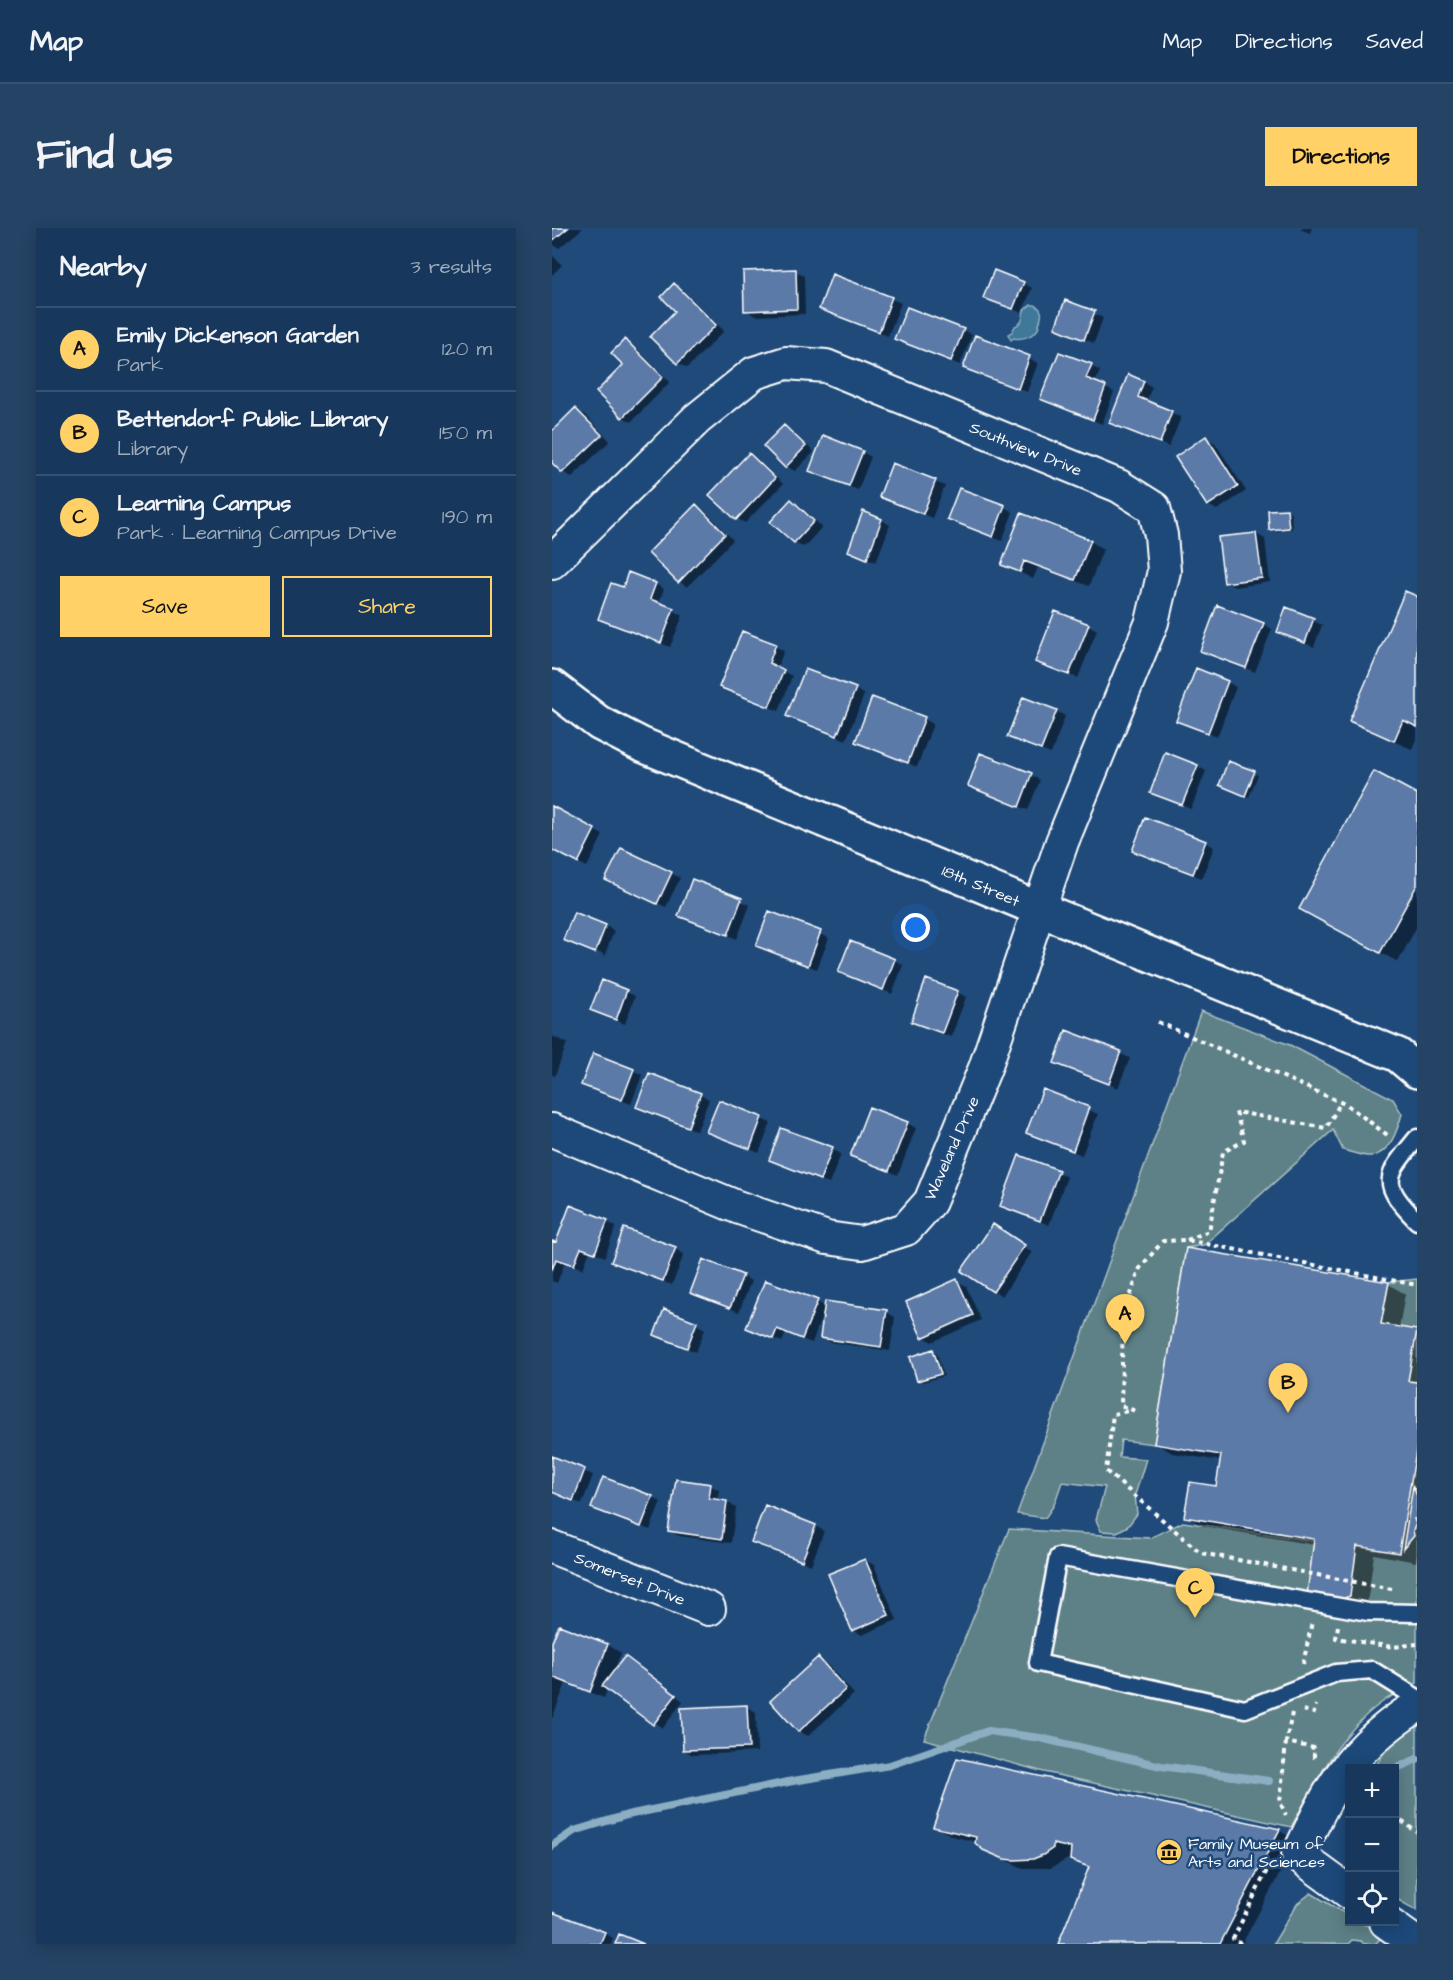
<!DOCTYPE html>
<html lang="en">
<head>
<meta charset="utf-8">
<style>
	:root { --surface:#17385c; --page:#244365; --text:#f1f3f6; --muted:#9eacbb; --line:#365272; --accent:#ffd166 }
	body { margin:0; font-family:"Architects Daughter",sans-serif; background:var(--page); color:var(--text) }
	.controls { position:absolute; right:18px; bottom:18px; display:grid; overflow:hidden; border-radius:0px; box-shadow:0 3px 15px #0003 }
	.controls button { width:54px; height:54px; display:grid; place-items:center; padding:0; border:0; border-bottom:2px solid var(--line); background:var(--surface); color:var(--text); font:30px sans-serif }
	.you { position:absolute; left:364px; top:700px; width:21px; height:21px; margin:-15px; border:4px solid #fff; border-radius:50%; background:#1a73e8; box-shadow:0 0 0 9px #1a73e833 }
	.badge { display:grid; place-items:center; width:39px; height:39px; border-radius:50%; background:var(--accent); color:#111; font-size:20px; font-weight:700 }
	.pin { position:absolute; translate:-50% -50px; filter:drop-shadow(0 2px 3px #0008) }
	.pin::after { content:''; position:absolute; top:32px; width:21px; height:18px; background:inherit; clip-path:polygon(0 0,100% 0,50% 100%) }
	.list { margin:0; padding:0; list-style:none }
	h2 { display:flex; justify-content:space-between; align-items:center; height:78px; margin:0; padding:0 24px; font-size:26px }
	h2 small { font-size:20px; font-weight:400; color:var(--muted) }
	.list li { display:grid; grid-template-columns:39px 1fr auto; gap:18px; align-items:center; box-sizing:border-box; height:84px; padding:0 24px; border-top:2px solid var(--line) }
	.list b { display:block; font-size:22px; white-space:nowrap }
	.list p { margin:0; font-size:20px; white-space:nowrap; color:var(--muted) }
	.list em { font-size:20px; font-style:normal; color:var(--muted) }
	.actions { display:flex; gap:12px; padding:18px 24px }
	.actions a { flex:1; padding:14px 0; border:2px solid var(--accent); border-radius:0px; text-align:center; font-size:21px; color:var(--accent) }
	.actions .main { background:var(--accent); color:#111 }
	.icon { flex:none; width:33px; height:33px; fill:none; stroke:currentColor; stroke-width:2; stroke-linecap:round; stroke-linejoin:round }
	.map { position:relative; flex:none; width:865px; height:1716px; overflow:hidden; border-radius:0px }
	header { display:flex; align-items:center; gap:36px; box-sizing:border-box; height:84px; padding:0 30px; background:var(--surface); border-bottom:2px solid var(--line) }
	header strong { font-size:28px }
	nav { display:flex; gap:33px; margin-inline-start:auto; font-size:21px }
	.intro { display:flex; align-items:center; justify-content:space-between; box-sizing:border-box; height:144px; padding:0 36px }
	h1 { margin:0; font-size:42px }
	.button { padding:15px 27px; border-radius:0px; background:var(--accent); color:#111; font-size:21px; font-weight:700 }
	main { display:flex; gap:36px; padding:0 36px }
	aside { flex:1; background:var(--surface); border-radius:0px; box-shadow:0 3px 15px #0003 }
	.map>svg:first-child { display:block }
	.green { fill:#5d8187; stroke:#aec0c3; stroke-width:1.5 }
	.water { fill:#40789a; stroke:#8caec2; stroke-width:1.5 }
	.shadow { fill:#0007 }
	.lines { fill:none; stroke-linecap:round; stroke-linejoin:round }
	.stream { stroke:#8caec2; stroke-width:8 }
	.building { fill:#5c7aa7; stroke:#fff; stroke-width:1.5 }
	.service-casing { stroke:#fff; stroke-width:21 }
	.minor-casing { stroke:#fff; stroke-width:36 }
	.tertiary-casing { stroke:#fff; stroke-width:38 }
	.path { stroke:#fff; stroke-width:4; stroke-dasharray:4.5 4.5; stroke-linecap:butt }
	.service { stroke:#1f4a7a; stroke-width:16 }
	.minor { stroke:#1f4a7a; stroke-width:32 }
	.tertiary { stroke:#1f4a7a; stroke-width:33 }
	.labels { text-anchor:middle; stroke-width:5; stroke-linejoin:round; paint-order:stroke }
	.street-label { font-size:16px; fill:#fff; stroke:#1f4a7a }
	.poi-label { font-size:16px; fill:#fff; stroke:#1f4a7a; text-anchor:start }
</style>
</head>
<body>
<header>
<strong>Map</strong>
<nav><a>Map</a><a>Directions</a><a>Saved</a></nav>
</header>
<div class="intro"><h1>Find us</h1><a class="button">Directions</a></div>
<main>
<aside>
<h2>Nearby<small>3 results</small></h2>
<ul class="list">
<li><span class="badge">A</span><div><b>Emily Dickenson Garden</b><p>Park</p></div><em>120 m</em></li>
<li><span class="badge">B</span><div><b>Bettendorf Public Library</b><p>Library</p></div><em>150 m</em></li>
<li><span class="badge">C</span><div><b>Learning Campus</b><p>Park · Learning Campus Drive</p></div><em>190 m</em></li>
</ul>
<div class="actions"><a class="main">Save</a><a>Share</a></div>
</aside>
<div class="map">
<svg width="865" height="1716" viewBox="0 0 865 1716">
	<rect width="100%" height="100%" fill="#1f4a7a"/>
	<filter id="ink" filterUnits="userSpaceOnUse"><feTurbulence type="fractalNoise" baseFrequency=".0167" numOctaves="2"/><feDisplacementMap in="SourceGraphic" scale="12" xChannelSelector="R" yChannelSelector="G"/><feConvolveMatrix kernelMatrix="1 2 1 2 8 2 1 2 1" color-interpolation-filters="sRGB"/></filter>
	<g filter="url(#ink)">
		<path class="green" d="M649,783L738,817L841,871L850,886C846,900 839,925 820,928C812,929 799,924 791,922L781,902L652,1017L634,1020L602,1216L569,1212L567,1229L594,1231L583,1267L585,1286L576,1298L565,1304L549,1303L544,1292L553,1259L510,1254L502,1277L493,1290L465,1286Z
			M865,1051V1154L856,1153L865,1102L829,1096L837,1054Z
			M865,1217V1455C854,1461 842,1466 832,1473C788,1503 764,1554 739,1599L492,1544L372,1511L457,1301L598,1310L631,1294L846,1325Z
			M865,1498V1683L843,1670L842,1540H822L842,1510Z
			M759,1665L797,1688L798,1694C809,1694 824,1699 829,1710L823,1716H812L809,1713L800,1712L796,1716H721L745,1676Z"/>
		<path class="water" d="M479,77H483C495,84 487,92 486,101C481,108 470,112 462,110L459,112L456,106L460,104L463,98C472,95 470,90 472,82Z"/>
		<path class="shadow" d="M0,0H31L7,20L0,16Z
			M745,0H760L758,5Z
			M0,27L10,37L0,47Z
			M243,43L252,48L253,86L203,88L194,82Z
			M281,47L349,75L336,108L278,85Z
			M471,55L480,60L470,85L433,69Z
			M122,57L131,62L172,103L135,140L126,135L100,109L126,83Z
			M514,74L551,90L542,115L504,99Z
			M411,102L420,107L408,137L344,111Z
			M424,109L486,135L475,164L413,139Z
			M73,113L82,118L118,154L79,194L71,189Z
			M539,138L548,143L543,155L562,164L550,196L490,170Z
			M592,154L600,159L594,174L629,189L617,219L559,195Z
			M24,182L33,187L58,213L20,249L11,244L0,233V206Z
			M233,198L241,204L262,224L243,243L234,238Z
			M654,210L663,215L694,263L665,282L656,277Z
			M310,224L319,229L306,262L268,247Z
			M197,227L206,232L231,256L193,295L184,290Z
			M341,237L393,258L380,290L329,269Z
			M239,273L248,278L270,299L252,319L243,314L221,294Z
			M144,278L153,283L181,312L135,359L127,353Z
			M452,279L461,284L450,313L397,291Z
			M735,282L739,285L740,301L723,303L719,301Z
			M330,292L338,297L324,334L298,323Z
			M704,306L713,311L718,354L683,359L674,354Z
			M538,313L551,321L537,358L486,339L481,351L451,336Z
			M103,356L112,361L106,376L131,387L118,419L48,390L72,361Z
			M865,370V509L860,521L816,503L799,493Z
			M735,381L770,397L762,419L726,404Z
			M711,396L720,401L703,444L650,422Z
			M536,397L545,402L526,450L494,438Z
			M223,418L232,423L225,440L240,448L227,483L169,459Z
			M675,454L684,459L665,509L625,492Z
			M303,461L312,467L294,512L236,487Z
			M504,483L513,488L499,526L466,513Z
			M372,491L381,496L365,539L305,514Z
			M645,538L654,543L639,581L609,569Z
			M702,545L706,547L697,569L672,559Z
			M479,547L488,552L476,582L417,558Z
			M865,568V698L846,734L767,691Z
			M0,580L51,607L35,639L0,621Z
			M653,614L662,619L650,650L591,627Z
			M119,645L128,650L114,679L64,656Z
			M141,653L198,677L185,711L127,687Z
			M218,685L277,710L265,741L214,722Z
			M54,698L62,703L52,729L51,726L13,712Z
			M342,732L351,737L340,766L288,744Z
			M51,754L83,768L73,796L40,782Z
			M405,764L414,769L399,809L361,794Z
			M515,804L578,830L566,860L504,834Z
			M0,808L15,815L3,848L0,847Z
			M81,842L90,847L79,876L40,861Z
			M98,847L157,871L145,903L86,879Z
			M492,863L546,886L530,927L476,905Z
			M167,874L219,895L207,925L156,904Z
			M355,895L364,900L346,947L300,927Z
			M280,921L289,926L277,956L218,931Z
			M468,929L515,949L497,997L450,977Z
			M19,979L64,998L53,1029L38,1023L31,1041L13,1034L5,1055L0,1053V1014L5,1016Z
			M450,1003L480,1024L450,1068L442,1063Z
			M123,1021L132,1026L120,1057L70,1038Z
			M190,1048L199,1053L187,1084L149,1069Z
			M405,1053L414,1058L429,1092L380,1114L371,1108Z
			M836,1056L853,1066L847,1100L865,1103V1327L864,1334L822,1326L815,1377L784,1381L763,1317L651,1298L633,1288L665,1260L669,1233L620,1225L603,1215Z
			M265,1074L274,1079L334,1084L343,1089L338,1123L278,1114L269,1109L271,1085L260,1115L234,1105L230,1114L196,1100Z
			M144,1096L153,1101L144,1124L104,1107Z
			M381,1123L385,1125L392,1148L371,1154L367,1152Z
			M0,1230L41,1247L30,1276L0,1265Z
			M158,1257L167,1262L165,1273L175,1274L184,1280L179,1315L127,1308L118,1303Z
			M100,1269L109,1274L98,1302L50,1284Z
			M263,1298L272,1303L259,1337L201,1313Z
			M313,1332L322,1337L345,1392L310,1407L301,1402Z
			M8,1399L56,1417L69,1425L62,1443L82,1435L131,1473L111,1500L56,1460L52,1470L14,1455L0,1491V1419Z
			M266,1431L275,1436L302,1466L256,1508L247,1503Z
			M195,1479L204,1484L205,1524L141,1527L132,1522Z
			M405,1532L728,1603L745,1613L690,1716H508L538,1641L518,1630L499,1640H471L451,1631L432,1621L425,1614L400,1608L382,1598Z
			M52,1705L61,1710L59,1716H0Z"/>
		<g class="lines">
			<path class="stream" d="M842,1541L865,1531
				M0,1618L22,1603L75,1587L241,1553L338,1537L436,1503L488,1510L609,1538L717,1553"/>
		</g>
		<path class="building" d="M0,0H16L0,13Z
			M244,41L245,81L192,83L191,43Z
			M442,42L472,54L461,81L431,70Z
			M280,46L340,69L327,104L267,81Z
			M122,55L164,97L125,136L98,109L123,83L109,69Z
			M513,72L543,83L532,112L503,100Z
			M355,79L412,101L399,133L342,111Z
			M423,107L478,128L466,161L411,140Z
			M73,111L111,149L70,190L44,164L71,137L59,125Z
			M507,124L540,136L534,150L554,158L541,192L488,171Z
			M576,146L592,153L586,169L620,183L608,215L557,195Z
			M23,180L50,207L10,245L0,235V203Z
			M232,197L254,218L233,240L211,218Z
			M271,207L311,223L297,258L257,243Z
			M654,208L686,258L655,278L623,229Z
			M197,225L223,250L184,292L157,267Z
			M340,235L384,252L371,286L327,269Z
			M407,260L453,277L441,309L395,291Z
			M239,271L262,293L242,315L218,294Z
			M144,276L173,306L126,355L96,325Z
			M735,281L737,300L717,302L716,282Z
			M311,283L330,291L315,331L296,323Z
			M469,285L539,312L523,352L472,333L468,344L449,337Z
			M704,305L710,350L672,355L666,309Z
			M76,344L104,355L98,371L122,380L109,415L46,391L59,355L71,359Z
			M853,363L865,368V499L851,492L842,513L797,493Z
			M665,377L712,395L694,440L648,423Z
			M734,379L762,390L753,415L725,404Z
			M503,383L537,396L517,447L483,434Z
			M190,403L224,416L217,435L232,442L217,479L167,459Z
			M644,440L676,453L656,505L624,493Z
			M253,441L304,460L285,508L234,488Z
			M320,469L373,489L356,535L303,514Z
			M471,469L505,482L489,522L455,509Z
			M613,524L646,537L630,577L598,565Z
			M428,525L480,545L467,579L416,558Z
			M676,533L703,543L693,568L667,557Z
			M822,543L865,566V657L828,725L747,681Z
			M0,578L43,601L26,635L0,622Z
			M593,589L654,613L641,646L580,623Z
			M69,620L120,644L105,676L53,652Z
			M140,651L190,670L176,707L126,688Z
			M217,683L269,703L256,738L204,718Z
			M22,684L54,697L43,725L11,712Z
			M298,713L343,731L331,762L286,744Z
			M374,751L406,763L390,805L359,794Z
			M50,752L75,762L64,792L38,782Z
			M514,802L569,823L557,856L502,835Z
			M41,825L82,841L70,872L29,857Z
			M97,845L149,865L136,899L84,879Z
			M491,861L537,879L521,923L474,905Z
			M167,872L210,889L198,921L154,904Z
			M317,879L356,894L337,943L298,928Z
			M229,900L281,919L268,952L217,932Z
			M467,927L507,942L488,993L448,978Z
			M18,977L56,992L43,1025L29,1020L22,1037L4,1031L0,1042V1013L4,1014Z
			M441,996L473,1017L441,1064L409,1043Z
			M72,1000L124,1019L111,1053L59,1034Z
			M634,1020L837,1054L829,1096L865,1102L856,1153L865,1154V1217L847,1325L805,1318L798,1368L784,1373L755,1367L762,1311L632,1289L638,1254L664,1258L669,1227L602,1216Z
			M151,1031L191,1047L178,1080L138,1065Z
			M405,1051L421,1087L370,1110L354,1074Z
			M213,1052L266,1072L250,1111L225,1101L221,1111L194,1100Z
			M273,1073L335,1082L329,1119L268,1110Z
			M112,1081L145,1094L135,1120L102,1107Z
			M381,1121L389,1146L365,1153L358,1129Z
			M0,1228L33,1241L21,1273L0,1264Z
			M51,1249L101,1268L89,1299L39,1280Z
			M124,1251L159,1256L157,1270L175,1273L170,1311L116,1303Z
			M861,1258L865,1268V1291H862L864,1296L861,1302L862,1308L851,1321Z
			M213,1277L264,1297L250,1333L199,1314Z
			M313,1331L337,1387L300,1403L276,1346Z
			M7,1397L56,1416L38,1464L0,1449V1414Z
			M73,1428L124,1467L101,1497L50,1458Z
			M266,1429L294,1461L246,1504L218,1473Z
			M195,1477L197,1520L131,1522L129,1480Z
			M405,1530L728,1601L668,1716H506L537,1639L518,1632L519,1620L501,1616V1620L491,1627L481,1631L462,1632L452,1631L431,1622L423,1615L424,1609L381,1599Z
			M0,1684L53,1704L48,1716H0Z
			M67,1706L92,1716H63Z"/>
		<g class="lines">
			<g class="service-casing">
				<path id="service" d="M865,910C833,949 827,954 865,993
					M865,1385L816,1384L506,1329L486,1435L693,1481L784,1445L820,1442L865,1470"/>
			</g>
			<g class="minor-casing">
				<path id="minor" d="M0,334L145,191L202,145L234,135L274,138L567,258L602,280L609,307L612,343L600,394L510,614L433,840L378,974L354,1001L310,1015L275,1010L185,979L0,902
					M0,1319L157,1381
					M798,1665L746,1627C757,1605 767,1582 780,1561C801,1526 831,1499 865,1478
					M834,1694L865,1716"/>
			</g>
			<g class="tertiary-casing">
				<path id="tertiary" d="M0,459L47,495L88,516L487,681L846,827L865,843"/>
			</g>
			<path class="path" d="M606,794L795,877L838,909
				M635,1012L657,1003L671,924L692,913L684,884L774,900L789,874
				M840,1361L649,1325L554,1243L561,1186L581,1182L569,1178L571,1089L588,1040L611,1013L634,1012L865,1057
				M786,1398L784,1410L841,1419L865,1416
				M751,1436L760,1394
				M751,1482L762,1485L764,1477
				M740,1485L734,1514L762,1520V1529H766
				M734,1514L728,1574L734,1587
				M842,1588L865,1604
				M689,1716L681,1711L719,1634"/>
			<use href="#service" class="service"/>
			<use href="#minor" class="minor"/>
			<use href="#tertiary" class="tertiary"/>
		</g>
	</g>
	<defs>
		<g id="museum-disc" transform="scale(1.35)"><circle r="9.5" fill="#ffd166" stroke="#1f4a7a"/><path d="M0-6L6-3V-2H-6V-3ZM-5-1h2V3h-2ZM-1-1h2V3h-2ZM3-1h2V3H3ZM-6 4H6V6H-6Z" fill="#111"/></g>
	</defs>
	<g fill-rule="evenodd">
		<use href="#museum-disc" x="617" y="1624"/>
	</g>
	<g class="labels">
		<g class="street-label">
			<text transform="translate(474 220) rotate(22)" y="6">Southview Drive</text>
			<text transform="translate(429 657) rotate(23)" y="6">18th Street</text>
			<text transform="translate(399 920) rotate(-66)" y="6">Waveland Drive</text>
			<text transform="translate(78 1350) rotate(22)" y="6">Somerset Drive</text>
		</g>
		<g class="poi-label">
			<text x="636" y="1621">Family Museum of<tspan x="636" dy="18">Arts and Sciences</tspan></text>
		</g>
	</g>
</svg>
<div class="controls">
<button>+</button>
<button>−</button>
<button><svg class="icon" aria-label="locate" viewBox="0 0 24 24"><circle cx="12" cy="12" r="6"/><path d="M12 2v4M12 18v4M2 12h4M18 12h4"/></svg></button>
</div>
<div class="you"></div>
<div class="pin badge" style="left:573px;top:1116px">A</div>
<div class="pin badge" style="left:736px;top:1185px">B</div>
<div class="pin badge" style="left:643px;top:1390px">C</div>
</div>
</main>
</body>
</html>
